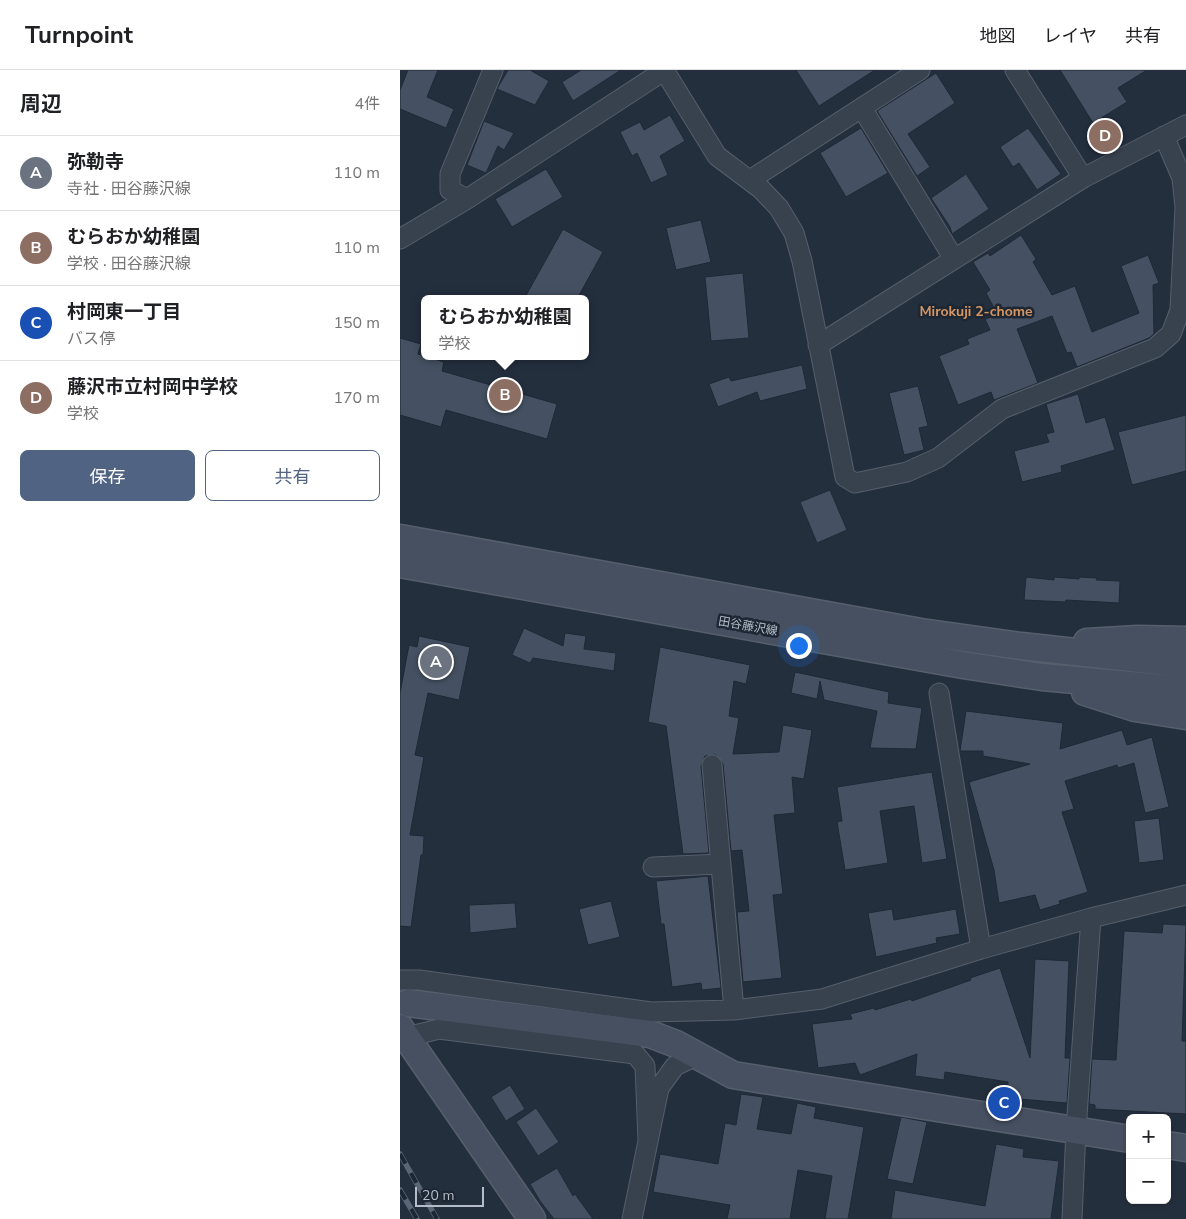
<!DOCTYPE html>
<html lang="ja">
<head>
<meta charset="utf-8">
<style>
	:root { --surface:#fff; --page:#f6f6f6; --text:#202124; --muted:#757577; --line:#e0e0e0; --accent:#506383 }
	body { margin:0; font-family:"Nunito Sans","Noto Sans JP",sans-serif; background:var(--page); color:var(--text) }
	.controls { position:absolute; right:15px; bottom:15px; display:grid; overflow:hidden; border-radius:8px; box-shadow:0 1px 4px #0004 }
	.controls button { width:45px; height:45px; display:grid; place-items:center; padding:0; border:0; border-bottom:1px solid var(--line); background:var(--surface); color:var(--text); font:25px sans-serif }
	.scale { position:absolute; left:15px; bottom:12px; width:69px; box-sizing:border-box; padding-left:5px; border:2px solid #b4bcc9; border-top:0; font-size:14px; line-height:18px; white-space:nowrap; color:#b4bcc9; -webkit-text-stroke:4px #1d2633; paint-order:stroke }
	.you { position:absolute; left:398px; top:575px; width:18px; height:18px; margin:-12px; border:4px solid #fff; border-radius:50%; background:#1a73e8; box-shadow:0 0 0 8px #1a73e833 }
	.badge { display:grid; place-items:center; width:32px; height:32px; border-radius:50%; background:var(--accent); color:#fff; font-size:16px; font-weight:700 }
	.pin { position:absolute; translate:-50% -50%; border:2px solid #fff; box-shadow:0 1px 5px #0006 }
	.popup { position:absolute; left:21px; top:225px; width:168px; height:65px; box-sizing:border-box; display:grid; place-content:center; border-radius:8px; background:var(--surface); filter:drop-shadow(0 1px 4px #0005); font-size:16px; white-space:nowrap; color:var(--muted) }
	.popup b { font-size:19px; color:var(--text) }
	.popup::after { content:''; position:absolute; left:50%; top:100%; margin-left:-10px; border:10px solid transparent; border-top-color:var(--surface) }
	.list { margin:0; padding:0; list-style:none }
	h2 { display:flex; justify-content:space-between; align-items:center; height:65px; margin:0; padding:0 20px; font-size:21px }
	h2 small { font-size:16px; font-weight:400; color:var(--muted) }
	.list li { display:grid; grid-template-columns:32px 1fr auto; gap:15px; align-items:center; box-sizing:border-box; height:75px; padding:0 20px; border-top:1px solid var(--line) }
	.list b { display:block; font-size:19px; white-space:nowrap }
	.list p { margin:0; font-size:16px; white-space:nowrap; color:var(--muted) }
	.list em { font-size:16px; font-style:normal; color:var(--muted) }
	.actions { display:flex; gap:10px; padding:15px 20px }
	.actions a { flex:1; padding:11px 0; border:1px solid var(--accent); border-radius:8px; text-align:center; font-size:18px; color:var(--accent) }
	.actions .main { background:var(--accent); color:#fff }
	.map { position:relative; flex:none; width:786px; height:1149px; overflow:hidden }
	header { display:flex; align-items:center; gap:30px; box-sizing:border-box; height:70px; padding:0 25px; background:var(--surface); border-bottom:1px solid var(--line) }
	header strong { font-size:24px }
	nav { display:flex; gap:28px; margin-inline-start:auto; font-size:18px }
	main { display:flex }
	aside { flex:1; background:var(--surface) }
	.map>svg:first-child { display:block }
	.building { fill:#455162; stroke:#1f2835 }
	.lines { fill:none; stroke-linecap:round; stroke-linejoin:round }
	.street-casing { stroke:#565f6c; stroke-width:21 }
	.secondary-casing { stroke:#565f6c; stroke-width:29 }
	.street { stroke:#38414e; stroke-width:19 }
	.secondary { stroke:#465061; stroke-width:26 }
	.rail-casing { stroke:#5a6575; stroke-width:5.5 }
	.rail { stroke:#1d2633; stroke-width:4; stroke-dasharray:11; stroke-linecap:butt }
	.labels { text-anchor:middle; stroke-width:5; stroke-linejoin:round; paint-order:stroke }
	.street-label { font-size:12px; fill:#b4bcc9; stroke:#1d2633 }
	.neighbourhood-label { font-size:14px; font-weight:bold; fill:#d59563; stroke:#1d2633 }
</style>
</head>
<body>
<header>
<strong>Turnpoint</strong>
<nav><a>地図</a><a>レイヤ</a><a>共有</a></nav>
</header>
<main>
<aside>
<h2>周辺<small>4件</small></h2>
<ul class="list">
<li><span class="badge" style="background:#6b7280">A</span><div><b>弥勒寺</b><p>寺社 · 田谷藤沢線</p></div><em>110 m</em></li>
<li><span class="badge" style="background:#8d6e63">B</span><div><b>むらおか幼稚園</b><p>学校 · 田谷藤沢線</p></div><em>110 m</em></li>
<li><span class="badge" style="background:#1a4fb4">C</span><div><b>村岡東一丁目</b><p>バス停</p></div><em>150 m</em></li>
<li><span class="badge" style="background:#8d6e63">D</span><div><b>藤沢市立村岡中学校</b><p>学校</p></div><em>170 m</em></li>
</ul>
<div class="actions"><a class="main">保存</a><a>共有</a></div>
</aside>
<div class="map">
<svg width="786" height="1149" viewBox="0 0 786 1149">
	<rect width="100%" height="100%" fill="#242f3e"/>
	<path class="building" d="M8,0H38L27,27L54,39L46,58L0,39V20Z
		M108,0H130L149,11L135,35L97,19Z
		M181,0H221L173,31L162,12Z
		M396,0H475L419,36Z
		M660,0H747L718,18L727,32L693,53Z
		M536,3L555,33L508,64L530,97L517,106L477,41Z
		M270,45L285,71L260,86L268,105L251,113L237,83L232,86L220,62L240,52L244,60Z
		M84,51L114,63L104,80L98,76L86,103L67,95Z
		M461,58L488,103L446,127L420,83Z
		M628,58L661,104L637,120L619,93L613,97L600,77Z
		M146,99L163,127L112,157L95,129Z
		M566,104L589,139L552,164L550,157L531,128Z
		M301,150L311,192L276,200L266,158Z
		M163,159L203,182L177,229H124Z
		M621,165L636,189L633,192L652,225L675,216L692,262L739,243L721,196L748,185L759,213L753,215L754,264L749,268L677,297L671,282L667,283L652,246L617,259L638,313L594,330L591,322L558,335L539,286L569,274L567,269L590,260L585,249L598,245L586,223L590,220L573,192L588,183L590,186Z
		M343,203L349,268L311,271L305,207Z
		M0,268L21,274L18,284L44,292L42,301L157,334L147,369L46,340L41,357L0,345Z
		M402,295L407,319L360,331L357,322L318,337L309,314L329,307L331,311Z
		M518,316L528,356L519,358L524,380L504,385L489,323Z
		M678,324L686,353L705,347L715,380L661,396L662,402L622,412L614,381L649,372L646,364L654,362L646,334Z
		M786,345V401L732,415L718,362Z
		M430,420L447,460L417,473L400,432Z
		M626,507L654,510V507L679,509V507L697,508L696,510L720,511L719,533L666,530V532L624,530Z
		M124,558L163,576L165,563L186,566L184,579L216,583L214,601L133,588L130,593L112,585Z
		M19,566L70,577L59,630L28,623L15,685L24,687L10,765L24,766L23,785H21L11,857L0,856V623L9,575L17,577Z
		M260,577L350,595L346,614L334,611L329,646L339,648L333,684L379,682L383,655L412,660L404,709L392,707L395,743L374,745L383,824L373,825L382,908L343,912L337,842L349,841L342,780L331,781L323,694L316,685L305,686L301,696L309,783L283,784L266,656L248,652Z
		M395,602L489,622L488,633L522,638L516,679L470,678L477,641L424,630L420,611L417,629L391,623Z
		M566,641L663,653L660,679L722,660L727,675L752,667L769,737L745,743L734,693L718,698L717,695L665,711L674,739L662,742L688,822L659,831L660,834L640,840L635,825L599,833L594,800L569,712L630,694L583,686V681H560Z
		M532,702L547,789L522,793L514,736L480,741L488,793L445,800L437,752L442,751L437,717Z
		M759,748L764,790L739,793L734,751Z
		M308,806L321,918L302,920L301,913L272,917L264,854H261L256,811Z
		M211,831L220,867L188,875L179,839Z
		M115,833L117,858L70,863L69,835Z
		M492,839L494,850L556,839L560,864L536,868L537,873L476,887L468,843Z
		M763,854L786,855L782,971H786V1044L695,1039V1035L689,1034L692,989L716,990L724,861L762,863Z
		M635,889L669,891L665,988H670L667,1033L607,1028L608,1012L545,1002L544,1010L515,1006L517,984L460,1005L455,993L418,998L412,954L452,949L450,944L474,938L475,940L511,929L512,931L571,910L570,908L600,898L630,988Z
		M110,1015L125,1039L106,1051L91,1027Z
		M341,1024L363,1027L357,1059L391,1064L397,1033L416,1037L414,1048L464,1057L448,1149H425L432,1106L398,1100L390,1149H327L330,1135L253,1122L260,1084L318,1094L325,1053L336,1055Z
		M136,1038L159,1072L138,1086L116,1052Z
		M501,1047L527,1052L513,1114L487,1109Z
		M596,1074L624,1079L623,1087L659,1091L651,1149H491L495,1120L585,1136Z
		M157,1098L173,1126L175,1124L193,1149H154L140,1131L130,1114Z"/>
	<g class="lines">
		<g class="street-casing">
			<path id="street" d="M264,0L317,86L361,119L379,138L394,163L402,191L445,407L455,413L507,402L538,388L602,339L755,278L771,264L780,240L785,137L782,108L764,66
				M615,0L683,108
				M462,38L554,189
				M350,110L520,0
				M67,129L50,120V104L93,0
				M0,169L67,129L265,0
				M418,275L683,108L786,55
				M539,623L581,879
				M312,695L334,940
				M253,797L321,794
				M0,910H19L251,942L334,940L422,929L581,879L691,848L786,825
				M7,967L39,959L235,984L245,996L248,1070
				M232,1149L259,1018L275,996L296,986
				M672,1149L676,1060L691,848"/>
		</g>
		<g class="secondary-casing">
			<path id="secondary" d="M0,468L521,562L621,576L786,594
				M0,494L563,595L642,607L786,620
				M687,572L738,569L786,570
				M685,622L735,638L786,646
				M8,933L250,964L276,974L333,1005L730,1069
				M0,958L132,1149
				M767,1075L786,1078"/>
		</g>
		<use href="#street" class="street"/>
		<use href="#secondary" class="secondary"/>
		<g class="rail-casing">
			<path id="rail" d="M0,1084L37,1149
				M0,1120L17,1149"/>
		</g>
		<use href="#rail" class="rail"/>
	</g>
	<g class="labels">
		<g class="street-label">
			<text transform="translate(348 556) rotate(10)" y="4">田谷藤沢線</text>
		</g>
		<g class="neighbourhood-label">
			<text x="576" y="246">Mirokuji 2-chome</text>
		</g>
	</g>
</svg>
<div class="controls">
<button>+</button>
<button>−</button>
</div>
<div class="scale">20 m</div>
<div class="you"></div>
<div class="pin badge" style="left:36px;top:592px;background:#6b7280">A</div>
<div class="pin badge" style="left:105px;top:325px;background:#8d6e63">B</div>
<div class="popup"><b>むらおか幼稚園</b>学校</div>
<div class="pin badge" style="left:604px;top:1033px;background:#1a4fb4">C</div>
<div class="pin badge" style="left:705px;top:66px;background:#8d6e63">D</div>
</div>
</main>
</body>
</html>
